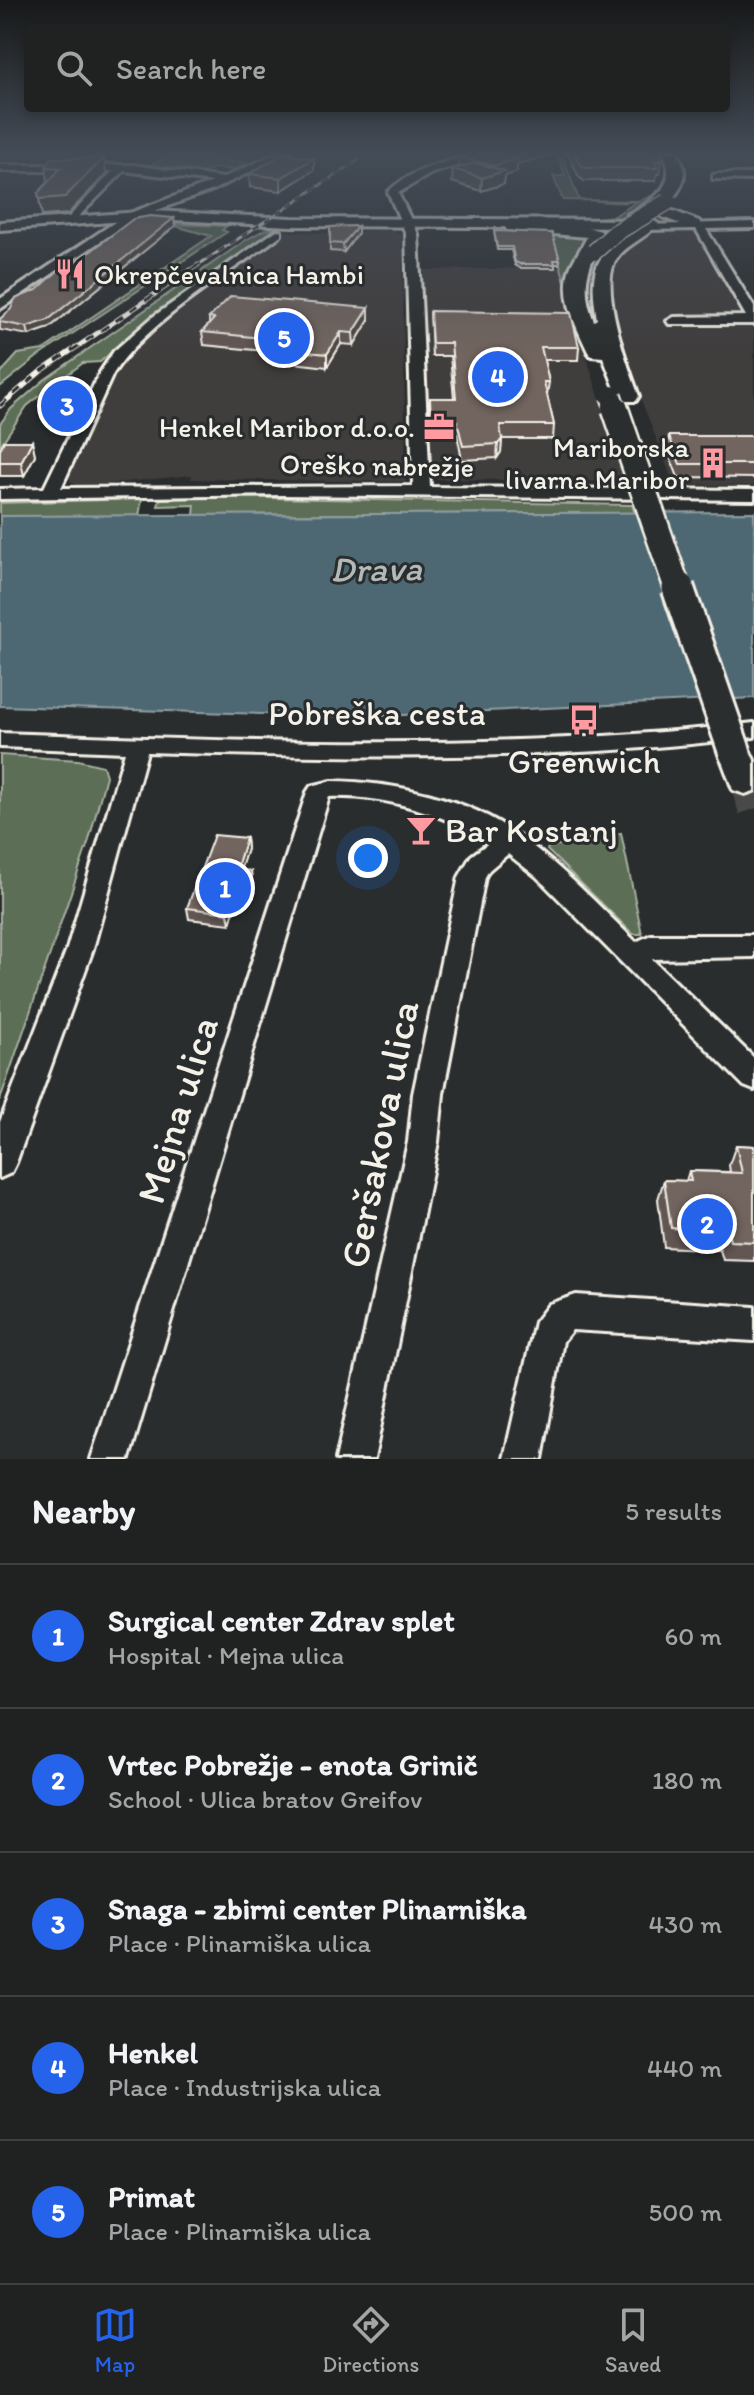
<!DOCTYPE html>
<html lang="en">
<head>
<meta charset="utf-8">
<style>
	:root { --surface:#202222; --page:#2d2f2f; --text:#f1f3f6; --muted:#a2a4a5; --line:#3d3f40; --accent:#2563eb }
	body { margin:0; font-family:Itim,sans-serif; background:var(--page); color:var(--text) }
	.you { position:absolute; left:368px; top:858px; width:28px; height:28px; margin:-20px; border:6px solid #fff; border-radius:50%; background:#1a73e8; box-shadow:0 0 0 12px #1a73e833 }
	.badge { display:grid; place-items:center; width:52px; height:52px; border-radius:50%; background:var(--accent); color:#fff; font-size:26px; font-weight:700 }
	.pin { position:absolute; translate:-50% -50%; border:4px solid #fff; box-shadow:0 2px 8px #0006 }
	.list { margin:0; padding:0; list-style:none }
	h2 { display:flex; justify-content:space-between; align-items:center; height:104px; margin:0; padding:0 32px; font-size:34px }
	h2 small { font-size:26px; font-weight:400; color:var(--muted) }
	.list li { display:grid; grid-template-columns:52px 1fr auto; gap:24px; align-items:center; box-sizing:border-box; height:144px; padding:0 32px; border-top:2px solid var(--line) }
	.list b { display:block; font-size:30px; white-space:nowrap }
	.list p { margin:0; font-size:26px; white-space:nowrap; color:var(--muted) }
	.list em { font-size:26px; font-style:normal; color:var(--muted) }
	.icon { flex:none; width:44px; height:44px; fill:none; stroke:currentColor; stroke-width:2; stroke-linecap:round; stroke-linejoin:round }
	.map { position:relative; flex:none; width:754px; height:1459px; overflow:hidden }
	.search { position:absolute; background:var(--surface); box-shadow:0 4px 12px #0003; left:24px; right:24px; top:24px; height:88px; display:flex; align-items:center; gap:20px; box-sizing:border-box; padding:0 28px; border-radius:8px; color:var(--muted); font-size:30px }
	.sheet { height:824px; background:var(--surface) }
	nav { display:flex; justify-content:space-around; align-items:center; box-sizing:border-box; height:112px; border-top:2px solid var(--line); background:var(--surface); font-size:22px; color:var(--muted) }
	nav a { display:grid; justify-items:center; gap:4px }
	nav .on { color:var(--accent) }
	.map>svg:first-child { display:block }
	.built { fill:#403e3d }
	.green { fill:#5c6e57; stroke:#a8b0a0; stroke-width:2 }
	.water { fill:#4e6873; stroke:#909fa2; stroke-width:2 }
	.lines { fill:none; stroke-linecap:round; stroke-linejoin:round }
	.highway-tunnel { stroke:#484a4a; stroke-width:31; stroke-dasharray:31 15; stroke-linecap:butt }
	.minor-casing { stroke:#f4f1e8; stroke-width:6 }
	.major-casing { stroke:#f4f1e8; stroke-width:6 }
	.highway-casing { stroke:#f4f1e8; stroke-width:6 }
	.minor { fill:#2a2d2e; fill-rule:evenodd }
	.major { fill:#2a2d2e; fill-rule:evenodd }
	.highway { fill:#2a2d2e; fill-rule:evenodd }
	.rail-far1-casing { stroke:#f4f1e8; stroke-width:3 }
	.rail-casing { stroke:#f4f1e8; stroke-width:5 }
	.rail-far1 { stroke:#2a2d2e; stroke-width:2; stroke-dasharray:7; stroke-linecap:butt }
	.rail { stroke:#2a2d2e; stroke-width:3; stroke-dasharray:9; stroke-linecap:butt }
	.highway-bridge-far3-casing { stroke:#f4f1e8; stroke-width:19; stroke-linecap:butt }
	.highway-bridge-far2-casing { stroke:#f4f1e8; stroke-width:24; stroke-linecap:butt }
	.highway-bridge-far1-casing { stroke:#f4f1e8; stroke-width:30; stroke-linecap:butt }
	.highway-bridge-casing { stroke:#f4f1e8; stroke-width:37; stroke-linecap:butt }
	.highway-bridge-far3 { stroke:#2a2d2e; stroke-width:16 }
	.highway-bridge-far2 { stroke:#2a2d2e; stroke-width:20 }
	.highway-bridge-far1 { stroke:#2a2d2e; stroke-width:25 }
	.highway-bridge { stroke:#2a2d2e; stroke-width:31 }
	.wall { fill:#625752; stroke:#f4f1e8; stroke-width:2 }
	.shaded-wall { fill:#504742; stroke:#f4f1e8; stroke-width:2 }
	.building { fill:#72655f; stroke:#f4f1e8; stroke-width:2 }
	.labels { text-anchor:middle; stroke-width:6; stroke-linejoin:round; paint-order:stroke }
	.far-poi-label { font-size:28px; fill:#f4f1e8; stroke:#2a2d2e; text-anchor:end }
	.far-street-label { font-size:28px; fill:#f4f1e8; stroke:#2a2d2e }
	.street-label { font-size:34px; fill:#f4f1e8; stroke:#2a2d2e }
	.poi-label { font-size:34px; fill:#f4f1e8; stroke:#2a2d2e }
	.water-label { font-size:36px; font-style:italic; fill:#b2bab9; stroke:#2a2d2e }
	.near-street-label { font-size:40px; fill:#f4f1e8; stroke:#2a2d2e }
</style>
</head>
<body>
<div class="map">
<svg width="754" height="1459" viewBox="0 0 754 1459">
	<rect width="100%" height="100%" fill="#2a2d2e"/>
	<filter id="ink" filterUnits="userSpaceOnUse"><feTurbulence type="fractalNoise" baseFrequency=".0125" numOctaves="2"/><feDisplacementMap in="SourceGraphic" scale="16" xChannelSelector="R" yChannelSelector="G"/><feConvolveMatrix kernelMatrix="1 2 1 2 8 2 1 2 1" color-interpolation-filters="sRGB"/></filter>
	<g filter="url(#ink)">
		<path class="built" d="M380,230L402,233L406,482L191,479L192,475L87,486H77L70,481L69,474L115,375L125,356L139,341L284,231L331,234Z
			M696,230L754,324V486L674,484L626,361L604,290L603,279L631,244L660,231Z
			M554,264L563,266L585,352L626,482L436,479L432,473L421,270L554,268Z"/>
		<path class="green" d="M179,152L248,163L233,170L215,168L204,173L150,165Z
			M660,152H668L673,159L672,182C632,218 624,220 571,221L614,216L638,201L563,200L553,176H565L559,158H563L579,200C614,201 657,213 669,171Z
			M168,224L227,226L222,230L227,232L37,357L0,387V374L18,354L43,350L211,236Z
			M277,228L163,308L100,362L83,363L53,385L27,406L0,446V424L11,409L44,380L246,240L264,230Z
			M552,235H581L590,239L571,265L570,300Z
			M219,497L632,505L635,513L194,515L195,505L158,506L160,499Z
			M142,499L139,516H0V503Z
			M0,755L78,760L103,766L106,776L89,840L0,1100Z
			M621,833L642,934H633L547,850L548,847Z"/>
		<path class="water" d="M754,512V698L362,717L0,706V516Z"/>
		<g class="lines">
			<path class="highway-tunnel" d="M745,782L754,809"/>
			<g class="minor-casing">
				<path id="minor" d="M279,152H291L213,190L135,218L0,309V299L127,214L213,182L124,171L71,224L65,221L67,219L113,171H0V165H134L223,178Z
					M489,152H505L432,173L398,193L418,234L430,487L754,490V500L283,495L0,499V489L44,488L99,374L114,351L154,316L277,230L281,231V235C230,273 146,322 113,374L61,488L413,486L406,234L388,192C413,166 455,160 489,152Z
					M726,152H754V156Z
					M717,174H754V180L713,179V175Z
					M754,222V228L706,229L754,307V324H669L667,321L674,317L746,316L696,229L647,230L641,227L643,225Z
					M754,723V737C554,762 349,758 147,752L93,949L16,1163L11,1173L0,1178V1122L67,949L125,752L0,747V733C247,742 509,752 754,723Z
					M332,781C394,782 468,798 518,835C561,866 598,905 636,942L651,935H754V957L652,959L754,1058V1090L744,1086L537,877L508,854L489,870L485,877L443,1094L438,1142L374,1459H336L408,1142L413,1094L459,877L471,856L490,842C441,813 387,795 329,797L129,1459H91L307,792L311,786Z
					M576,1295L754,1307V1341L572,1330L563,1341L542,1459H504L535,1322L549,1304Z"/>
			</g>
			<g class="major-casing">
				<path id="major" d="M153,211L292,218L652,220L659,224L652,228L292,226L153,219L0,230V222Z"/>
			</g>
			<g class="highway-casing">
				<path id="highway" d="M663,152H677C681,160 685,167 684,176C682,197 649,224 628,220V214C655,200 679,184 663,152Z
					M668,209L699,221L701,224L693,229L662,217L660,214Z
					M513,222L579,225L601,231L603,239C586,268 581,289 594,321L597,319C590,277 591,256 630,231C638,226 643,221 653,224L655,227C643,240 622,246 614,264C601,293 628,367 639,396L636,401H620L603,357L591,356L588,352C577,327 561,300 569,271C573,259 582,248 587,237L507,230L505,227Z
					M735,742L747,745L754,760V791L745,794L733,790L719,753L723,745Z"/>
			</g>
			<use href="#minor" class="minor"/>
			<use href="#major" class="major"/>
			<use href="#highway" class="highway"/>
			<g class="rail-far1-casing">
				<path id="rail-far1" d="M195,267L371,152"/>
			</g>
			<g class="rail-casing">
				<path id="rail" d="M0,406L40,372L198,265"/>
			</g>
			<use href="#rail-far1" class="rail-far1"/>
			<use href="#rail" class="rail"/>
			<g class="highway-bridge-far3-casing">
				<path id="highway-bridge-far3" d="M594,252L615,233L669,201"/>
			</g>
			<g class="highway-bridge-far2-casing">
				<path id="highway-bridge-far2" d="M611,396L616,410"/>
			</g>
			<g class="highway-bridge-far1-casing">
				<path id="highway-bridge-far1" d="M615,408L678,590"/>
			</g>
			<g class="highway-bridge-casing">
				<path id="highway-bridge" d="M678,588L735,753"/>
			</g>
			<use href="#highway-bridge-far3" class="highway-bridge-far3"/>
			<use href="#highway-bridge-far2" class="highway-bridge-far2"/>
			<use href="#highway-bridge-far1" class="highway-bridge-far1"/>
			<use href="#highway-bridge" class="highway-bridge"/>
		</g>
		<path class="wall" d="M474,152H560L517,164V172L505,176L504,184L481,191L452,182L453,169L459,168V156Z
			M567,152H656L662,161L660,174H657L656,181H584L579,177Z
			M52,158L106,174L68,214L42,216L48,182L46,167Z
			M314,158V170L281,191L250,187L249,174Z
			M174,218L175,226L49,328L29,335L0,330V319L37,290Z
			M358,226V233L344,252L330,251V227Z
			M494,231L560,260L559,264H555V268H520L515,265L511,250H497Z
			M369,308V320L354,345L341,344L327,367L277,361L276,352L204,345L202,332L209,324V318Z
			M430,311L579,347L578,360H544L549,382L547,395L554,425L553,439H502L501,452L497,458L462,460L457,434H430V398H454L450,356H432Z
			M669,436H754V478L678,477L667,449Z
			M32,441L35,455L24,476H0V449Z
			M246,838L247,849L240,870L251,871L252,882L248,894L239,893L230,924L189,919L187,908Z
			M736,1145L754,1146V1261L723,1260L720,1250L664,1247L658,1199L664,1180L686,1181L689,1171L730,1172L729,1165Z"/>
		<path class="shaded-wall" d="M517,152H560L517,164V172L505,176L504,184L481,191L482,178L504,155Z
			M104,158L106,174L68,214L42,216L39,199Z
			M314,158V170L281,191V178Z
			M174,218L175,226L49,328L29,335L27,327Z
			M358,226V233L344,252L343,244Z
			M369,308V320L354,345L353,333Z
			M341,332V344L327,367V354Z
			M502,439L501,452L497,458L498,444Z
			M32,441L35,455L24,476L21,462Z
			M246,838L247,849L237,880L236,870Z
			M251,871L252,882L248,894L247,884Z
			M238,883L239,893L230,924L228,913Z"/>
		<path class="building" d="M474,152H517L504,155L518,159L493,166L459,156Z
			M574,152H656L662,161H654L658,168H586L580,164Z
			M282,154L314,158L281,178L249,174Z
			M52,158H104L65,197L39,199L38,193L61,168L46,167Z
			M476,163L505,171L482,178L453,169Z
			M150,216L174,218L48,320L27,327L0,322V319L11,309L15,299L37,290L63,266L82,258L133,219Z
			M358,226L343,244L330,243V227Z
			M494,231L552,233L560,260H554L555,264H520L515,262L512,247H497Z
			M231,296L369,308L353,333L341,332L327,354L276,349L282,340L202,332L214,319L209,318Z
			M430,311L571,313L579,347H541L549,382H544L554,425H500L502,439L498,444L463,446L457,421H431L430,398H456L451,343H432Z
			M669,436H754V464H680Z
			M4,441H32L21,462H0V449Z
			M214,835L246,838L236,870L251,871L247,884L238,883L228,913L187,908Z
			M736,1145L754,1146V1242L730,1241L728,1231L671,1228L664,1180L691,1181L689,1171L742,1173Z"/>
	</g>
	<linearGradient id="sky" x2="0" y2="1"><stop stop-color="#171919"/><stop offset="0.43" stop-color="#444c57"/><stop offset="1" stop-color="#444c57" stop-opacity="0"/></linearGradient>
	<rect width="754" height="356" fill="url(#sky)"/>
	<defs>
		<g id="restaurant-bare" transform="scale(2.4)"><path d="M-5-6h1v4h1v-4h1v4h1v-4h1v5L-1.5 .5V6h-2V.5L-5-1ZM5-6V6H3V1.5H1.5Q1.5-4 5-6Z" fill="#ff9aa2" stroke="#2a2d2e" stroke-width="2.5" paint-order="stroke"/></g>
		<g id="office-bare" transform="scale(2.4)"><path d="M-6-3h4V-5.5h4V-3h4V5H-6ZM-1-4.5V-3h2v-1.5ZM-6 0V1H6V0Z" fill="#ff9aa2" stroke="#2a2d2e" stroke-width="2.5" paint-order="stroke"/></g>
		<g id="building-bare" transform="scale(2.4)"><path d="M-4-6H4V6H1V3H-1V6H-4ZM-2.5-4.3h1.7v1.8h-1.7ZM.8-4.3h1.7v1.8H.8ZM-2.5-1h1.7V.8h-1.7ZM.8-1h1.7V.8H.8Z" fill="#ff9aa2" stroke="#2a2d2e" stroke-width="2.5" paint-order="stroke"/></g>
		<g id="bus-bare" transform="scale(2.4)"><path d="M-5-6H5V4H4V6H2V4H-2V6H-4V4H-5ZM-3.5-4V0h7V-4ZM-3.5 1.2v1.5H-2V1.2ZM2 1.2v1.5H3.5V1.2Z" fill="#ff9aa2" stroke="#2a2d2e" stroke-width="2.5" paint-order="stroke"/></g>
		<g id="bar-bare" transform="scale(2.4)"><path d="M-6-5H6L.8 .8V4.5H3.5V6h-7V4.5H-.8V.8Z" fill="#ff9aa2" stroke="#2a2d2e" stroke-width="2.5" paint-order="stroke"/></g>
	</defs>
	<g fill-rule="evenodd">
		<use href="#restaurant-bare" x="70" y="274"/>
		<use href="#office-bare" x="439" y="427"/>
		<use href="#building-bare" x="713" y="463"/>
		<use href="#bus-bare" x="584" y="720"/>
		<use href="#bar-bare" x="421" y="830"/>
	</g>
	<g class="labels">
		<g class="far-poi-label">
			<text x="94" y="284" text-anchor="start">Okrepčevalnica Hambi</text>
			<text x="415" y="437">Henkel Maribor d.o.o.</text>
			<text x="689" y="457">Mariborska<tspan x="689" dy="32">livarna Maribor</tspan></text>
		</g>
		<g class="far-street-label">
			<text transform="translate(377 465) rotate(1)" y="10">Oreško nabrežje</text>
		</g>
		<g class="street-label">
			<text x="377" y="725">Pobreška cesta</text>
		</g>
		<g class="poi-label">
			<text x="584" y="773">Greenwich</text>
			<text x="445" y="842" text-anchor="start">Bar Kostanj</text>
		</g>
		<g class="water-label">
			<text transform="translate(376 568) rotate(-1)" y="13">Drava</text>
		</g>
		<g class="near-street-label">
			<text transform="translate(177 1110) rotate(-73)" y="14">Mejna ulica</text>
			<text transform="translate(379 1134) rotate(-79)" y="14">Geršakova ulica</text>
		</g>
	</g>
</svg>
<div class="you"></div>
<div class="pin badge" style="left:225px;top:888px">1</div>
<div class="pin badge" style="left:707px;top:1224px">2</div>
<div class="pin badge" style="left:67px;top:406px">3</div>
<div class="pin badge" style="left:498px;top:377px">4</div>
<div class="pin badge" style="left:284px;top:338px">5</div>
<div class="search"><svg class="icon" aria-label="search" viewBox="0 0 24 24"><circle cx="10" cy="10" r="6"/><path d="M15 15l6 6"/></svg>Search here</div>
</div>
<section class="sheet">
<h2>Nearby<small>5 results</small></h2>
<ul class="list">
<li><span class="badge">1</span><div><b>Surgical center Zdrav splet</b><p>Hospital · Mejna ulica</p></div><em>60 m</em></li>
<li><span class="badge">2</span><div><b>Vrtec Pobrežje - enota Grinič</b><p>School · Ulica bratov Greifov</p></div><em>180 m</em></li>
<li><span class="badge">3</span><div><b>Snaga - zbirni center Plinarniška</b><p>Place · Plinarniška ulica</p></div><em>430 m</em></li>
<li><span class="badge">4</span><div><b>Henkel</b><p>Place · Industrijska ulica</p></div><em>440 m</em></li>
<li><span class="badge">5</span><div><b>Primat</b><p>Place · Plinarniška ulica</p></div><em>500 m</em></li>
</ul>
</section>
<nav>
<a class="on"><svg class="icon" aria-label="map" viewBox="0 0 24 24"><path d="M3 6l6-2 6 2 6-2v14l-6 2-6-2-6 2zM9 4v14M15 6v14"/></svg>Map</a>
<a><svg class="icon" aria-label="directions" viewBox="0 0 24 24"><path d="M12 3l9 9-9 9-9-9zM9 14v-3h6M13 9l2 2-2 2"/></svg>Directions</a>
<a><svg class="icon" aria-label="saved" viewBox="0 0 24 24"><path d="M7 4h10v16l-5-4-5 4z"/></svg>Saved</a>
</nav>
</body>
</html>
